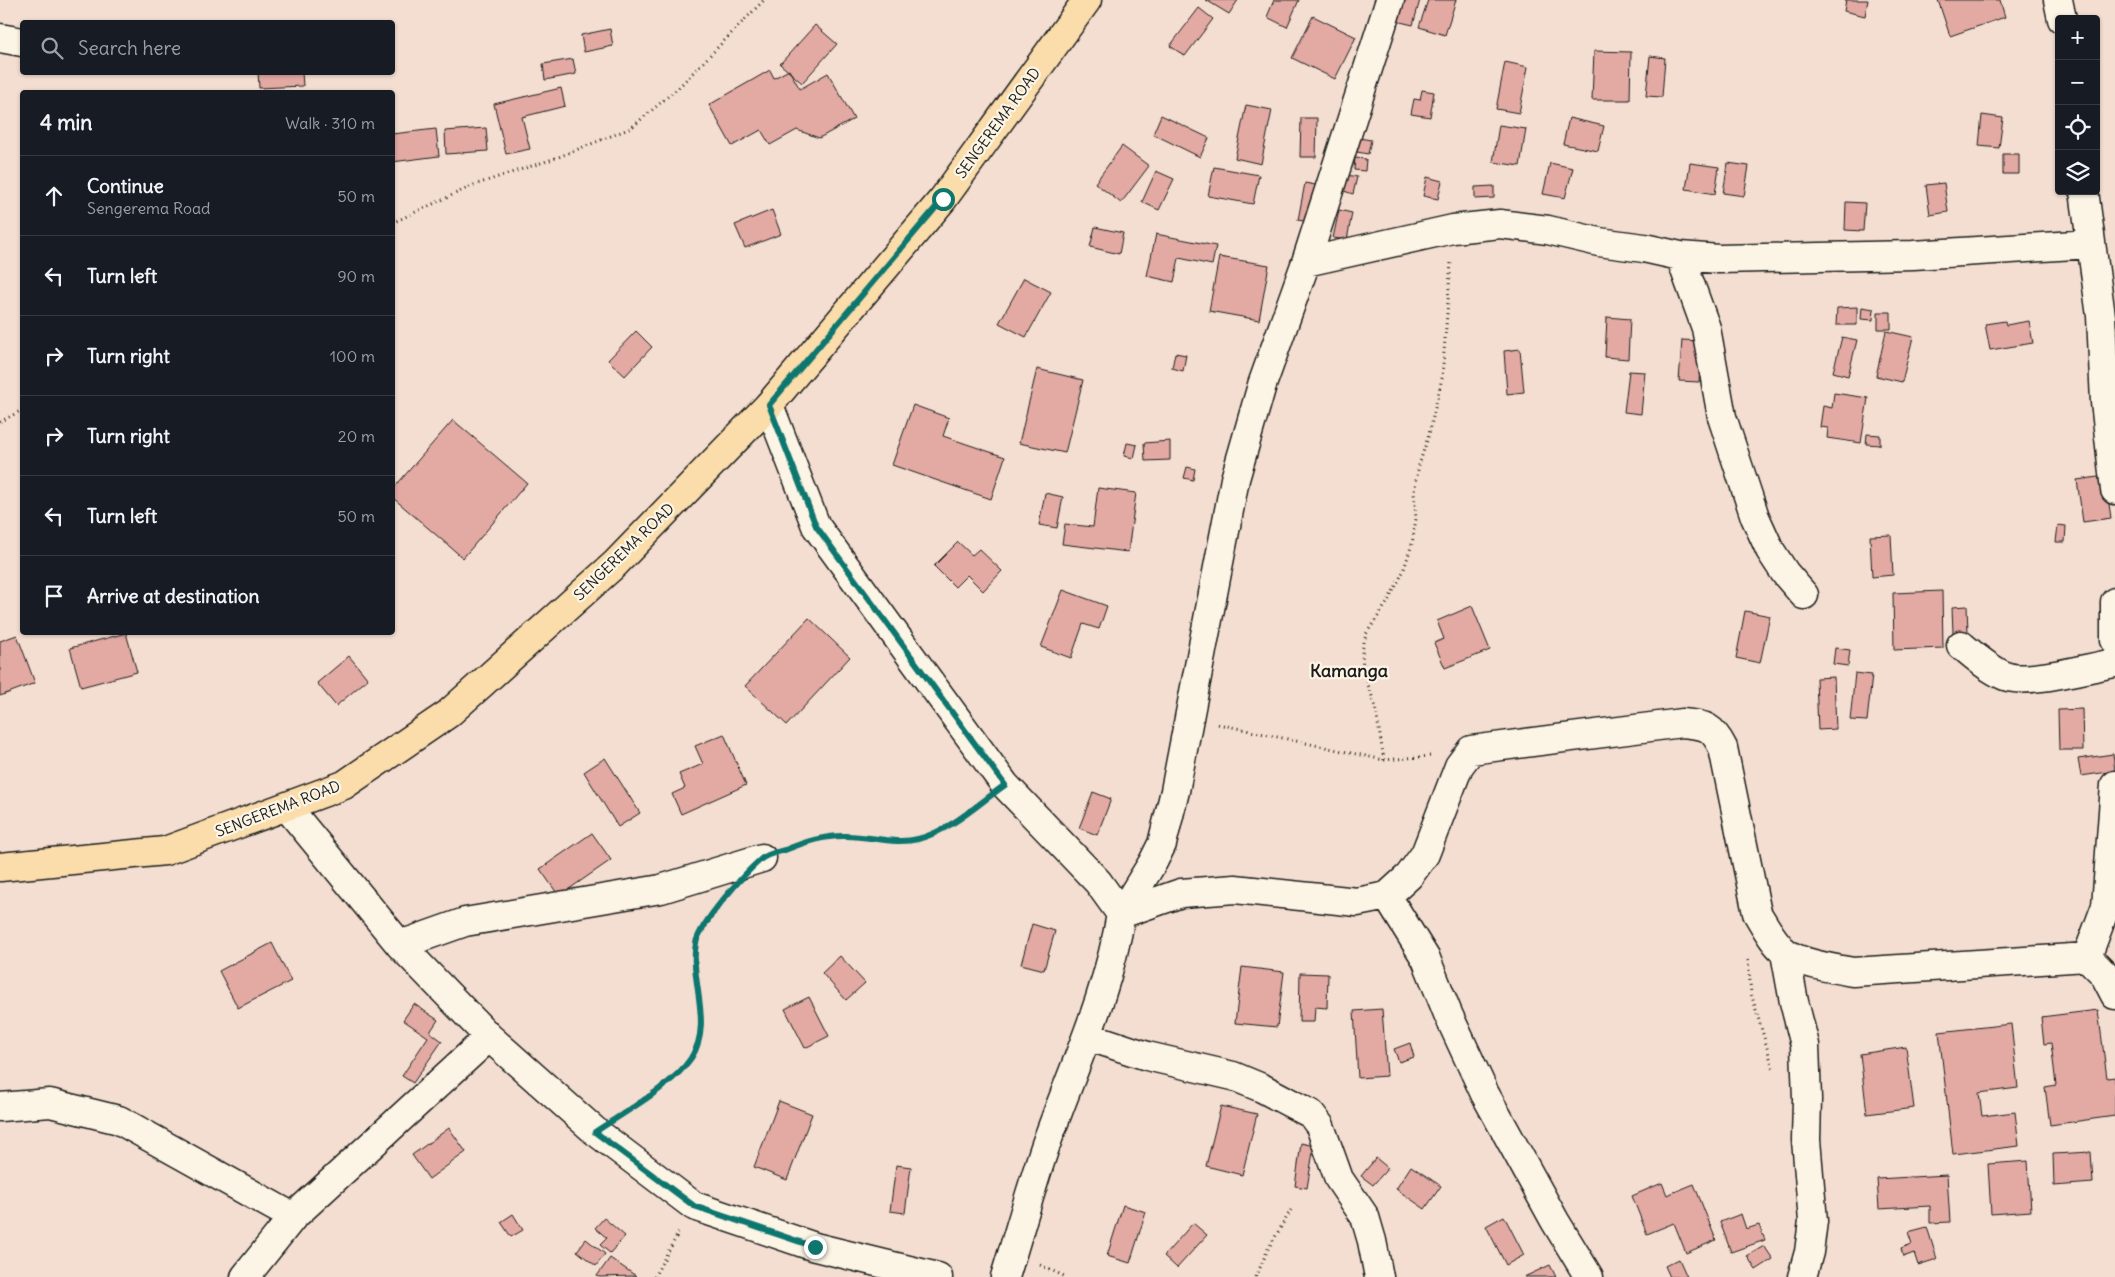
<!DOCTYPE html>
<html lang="en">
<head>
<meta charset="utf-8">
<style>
	:root { --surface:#171b24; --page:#20242c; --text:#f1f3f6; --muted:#9ea1a6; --line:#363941 }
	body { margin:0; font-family:Delius,sans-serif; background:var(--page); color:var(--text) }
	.controls { position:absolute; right:15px; top:15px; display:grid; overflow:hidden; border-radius:5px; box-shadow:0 1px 4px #0004 }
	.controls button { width:45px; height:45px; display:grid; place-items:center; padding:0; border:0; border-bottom:1px solid var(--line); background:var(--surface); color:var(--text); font:25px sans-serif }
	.stop { position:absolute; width:15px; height:15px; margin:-11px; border:4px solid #0f766e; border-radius:50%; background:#fff }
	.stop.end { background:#0f766e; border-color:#fff; box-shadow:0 1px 5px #0008 }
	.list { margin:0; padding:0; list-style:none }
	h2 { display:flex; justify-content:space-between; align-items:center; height:65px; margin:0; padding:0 20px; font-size:21px }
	h2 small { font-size:16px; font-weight:400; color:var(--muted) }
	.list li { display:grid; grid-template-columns:32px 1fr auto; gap:15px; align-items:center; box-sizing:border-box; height:80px; padding:0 20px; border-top:1px solid var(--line) }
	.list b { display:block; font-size:19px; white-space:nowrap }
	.list p { margin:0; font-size:16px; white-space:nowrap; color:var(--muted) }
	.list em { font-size:16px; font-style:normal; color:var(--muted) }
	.icon { flex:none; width:28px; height:28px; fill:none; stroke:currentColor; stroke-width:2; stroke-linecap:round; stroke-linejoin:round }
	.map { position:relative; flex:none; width:2115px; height:1277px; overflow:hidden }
	.search { position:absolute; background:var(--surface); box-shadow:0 1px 4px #0004; left:20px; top:20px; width:375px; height:55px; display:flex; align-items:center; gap:12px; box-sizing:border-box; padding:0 18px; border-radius:5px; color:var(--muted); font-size:19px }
	.panel { position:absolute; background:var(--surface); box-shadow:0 1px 4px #0004; left:20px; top:90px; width:375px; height:545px; border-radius:5px }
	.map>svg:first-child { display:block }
	.building { fill:#e3a9a3; stroke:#1c1c1c }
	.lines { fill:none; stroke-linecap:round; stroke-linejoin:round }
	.minor-casing { stroke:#1c1c1c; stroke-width:31 }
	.major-casing { stroke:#1c1c1c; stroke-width:31 }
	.path { stroke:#1c1c1c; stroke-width:3; stroke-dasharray:1 4; stroke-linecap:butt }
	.minor { stroke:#fcf5e5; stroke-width:28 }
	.major { stroke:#faddab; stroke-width:28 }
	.route { stroke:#0f766e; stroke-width:6 }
	.labels { text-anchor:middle; stroke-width:4.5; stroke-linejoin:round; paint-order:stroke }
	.street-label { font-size:15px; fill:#1c1c1c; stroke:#fcf5e5 }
	.quarter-label { font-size:18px; font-weight:bold; fill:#1c1c1c; stroke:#fcf5e5 }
</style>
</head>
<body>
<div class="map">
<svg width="2115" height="1277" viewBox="0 0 2115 1277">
	<rect width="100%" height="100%" fill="#f4ded1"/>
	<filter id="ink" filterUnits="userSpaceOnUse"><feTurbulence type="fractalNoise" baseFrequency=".02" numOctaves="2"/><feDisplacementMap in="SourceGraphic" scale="10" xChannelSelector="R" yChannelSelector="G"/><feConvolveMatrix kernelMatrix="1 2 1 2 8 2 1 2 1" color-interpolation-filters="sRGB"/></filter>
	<g filter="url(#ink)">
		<path class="building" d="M1206,0H1238L1229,14Z
			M1274,0H1299L1287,27L1267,17Z
			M1402,0H1420L1413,25L1396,21Z
			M1428,0H1456L1445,35L1419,27Z
			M1846,0H1868L1865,16L1844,11Z
			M1938,0H2000L2005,17L1950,36Z
			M1199,8L1213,19L1185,56L1170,46Z
			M1313,16L1356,37L1335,79L1292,58Z
			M815,25L837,44L802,83L780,64Z
			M610,29L613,46L584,52L581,35Z
			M1594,51L1631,52L1630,100H1592Z
			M1650,56L1665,58L1662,97L1646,96Z
			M573,59L576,74L545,80L543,64Z
			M1505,62L1528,67L1519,113L1496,109Z
			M770,70L774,78L789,70L800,89L828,73L854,119L819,138L797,130L770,145L761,130L732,146L709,105Z
			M258,72H302L303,86L259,88Z
			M561,88L565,106L522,117L530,149L506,154L494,104Z
			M1422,90L1434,92L1430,117L1411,114L1414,99L1420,100Z
			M1246,105L1272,110L1261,164L1235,158Z
			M1161,115L1209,138L1200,157L1153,134Z
			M1982,115L2003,118L1999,148L1979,146Z
			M1301,118H1317L1316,157H1300Z
			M1569,118L1604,126L1598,151L1563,144Z
			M1499,125L1526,129L1520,166L1493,162Z
			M486,128L488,151L446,154L445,131Z
			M436,129L439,156L392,162V134Z
			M1359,138L1371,140L1368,154L1357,152Z
			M1122,146L1149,166L1121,203L1095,183Z
			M2003,154H2019V174H2003Z
			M1355,158L1366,159L1365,171L1354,170Z
			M1550,163L1573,168L1565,198L1543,194Z
			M1690,163L1719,167L1715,194L1686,189Z
			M1728,163L1749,166L1744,196L1723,193Z
			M1214,167L1259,175L1253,204L1208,196Z
			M1156,171L1174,179L1159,210L1142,202Z
			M1347,175L1357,177L1353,194L1344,191Z
			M1427,177L1442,181L1438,199L1423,196Z
			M1305,183L1321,186L1313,223L1298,220Z
			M1944,183L1948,212L1930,215L1926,185Z
			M1494,186V198L1475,199V187Z
			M1846,202L1865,203L1863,231L1845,230Z
			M772,210L781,234L745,248L735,225Z
			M1339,210L1352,213L1347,240L1333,238Z
			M1095,227L1123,233L1119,254L1090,247Z
			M1156,234L1216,246L1212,265L1179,258L1174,282L1147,276Z
			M1219,257L1269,265L1259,320L1209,311Z
			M1024,278L1051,292L1026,337L999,323Z
			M1857,307V325H1836L1837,308Z
			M1862,307L1874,309L1873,320L1861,319Z
			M1878,312H1891V329H1878Z
			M1607,317L1630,319L1628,359L1605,357Z
			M2005,321L2006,325L2029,321L2033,343L1990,350L1985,324Z
			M636,331L652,347L625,376L608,360Z
			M1886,331L1913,337L1902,382L1876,376Z
			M1842,337L1857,340L1848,376L1833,372Z
			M1682,340L1702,341L1699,382L1679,381Z
			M1520,349L1524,392L1507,394L1504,351Z
			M1175,353L1186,355L1183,371L1172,368Z
			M1037,369L1083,380L1065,453L1019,443Z
			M1629,371L1645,372L1641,414L1624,412Z
			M1834,393L1868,398L1861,443L1827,438L1828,428L1820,427L1823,406L1832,408Z
			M913,405L949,418L943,436L1005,457L991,499L892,465Z
			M453,420L527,483L463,558L392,497V490Z
			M1867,434L1880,435V445L1866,444Z
			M1170,441V460L1145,461L1144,443Z
			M1127,443L1137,445L1134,458L1124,456Z
			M1187,467L1195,469L1193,480L1184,478Z
			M2105,476L2111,518L2083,522L2077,480Z
			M1098,488L1136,493L1128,552L1062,544L1065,524L1093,527Z
			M1045,493L1063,497L1057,528L1039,525Z
			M2058,525L2066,526L2065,542H2056Z
			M1891,535L1893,575L1872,577L1870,536Z
			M958,542L972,555L979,549L1002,571L983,591L967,575L955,587L934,566Z
			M1063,590L1107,606L1099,629L1083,624L1071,658L1041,647Z
			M1942,591L1943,648L1894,650L1893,593Z
			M1472,606L1490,650L1445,668L1434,643L1444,639L1437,621Z
			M1967,606L1968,632L1953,633L1952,607Z
			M1745,611L1770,616L1760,663L1736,658Z
			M809,618L850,657L787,725L745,686Z
			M126,633L137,672L81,687L70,648Z
			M17,635L35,683L0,696V641Z
			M1835,648L1850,650L1848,666L1833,664Z
			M349,656L368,679L336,706L317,683Z
			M1855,673L1872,675L1867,721L1850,720Z
			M1834,677L1836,729L1818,730L1816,678Z
			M2082,709L2083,750H2059L2058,710Z
			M724,734L746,785L681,814L672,794L685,788L679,774L703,764L695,746Z
			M2113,754L2115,771L2081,776L2078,759Z
			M605,758L640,813L618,827L584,772Z
			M1093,792L1111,799L1097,835L1079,828Z
			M592,833L611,860L559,896L540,869Z
			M1032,924L1055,931L1044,970L1021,964Z
			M272,943L291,981L238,1008L219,971Z
			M840,956L865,983L846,1000L822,973Z
			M1242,967L1284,972L1277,1027L1235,1023Z
			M1300,973L1328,974L1327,1008L1315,1007L1314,1022H1299Z
			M809,997L829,1036L805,1048L785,1009Z
			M414,1004L438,1020L430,1032L442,1041L413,1083L402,1076L428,1037L403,1020Z
			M1382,1009L1387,1076L1358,1078L1354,1011Z
			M2098,1010L2107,1078L2115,1077V1116L2050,1125L2045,1087L2056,1085L2051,1043L2044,1044L2041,1017Z
			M2011,1024L2018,1088L1979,1093L1982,1116L2015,1112L2019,1146L1953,1154L1939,1032Z
			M1410,1043L1414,1057L1399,1062L1394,1049Z
			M1906,1047L1914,1108L1867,1114L1860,1054Z
			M779,1101L812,1114L787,1180L754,1167Z
			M1221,1106L1257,1114L1242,1175L1206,1166Z
			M449,1128L466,1152L429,1179L412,1155Z
			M1301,1143L1314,1146L1307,1188L1295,1186Z
			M2091,1152L2093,1183L2054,1186L2053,1154Z
			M1376,1158L1388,1168L1373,1185L1361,1176Z
			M2028,1161L2031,1211L1991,1214L1988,1164Z
			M896,1165L911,1167L905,1213L890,1211Z
			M1411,1166L1441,1186L1425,1209L1396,1189Z
			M1947,1175L1950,1222L1930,1223V1206L1879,1209L1877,1179Z
			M1662,1183L1667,1195L1694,1184L1716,1240L1686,1253L1674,1223L1647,1234L1632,1196Z
			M1123,1205L1146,1212L1130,1263L1107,1256Z
			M513,1214L523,1230L511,1237L501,1222Z
			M1741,1214L1746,1229L1759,1225L1765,1240L1731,1252L1720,1222Z
			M1504,1216L1524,1255L1506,1265L1486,1226Z
			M604,1218L625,1236L610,1253L600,1245L607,1238L595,1228Z
			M1193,1223L1207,1235L1177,1268L1164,1256Z
			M1927,1227L1937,1259L1918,1265L1914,1253L1903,1257L1901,1248L1912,1244L1908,1232Z
			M586,1239L605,1254L596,1266L577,1251Z
			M1764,1246L1773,1259L1756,1270L1747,1256Z
			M610,1258L636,1276L599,1277L597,1276Z
			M1679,1259L1687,1277H1670L1665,1266Z
			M1550,1265L1556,1277H1524Z"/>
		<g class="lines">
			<g class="minor-casing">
				<path id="minor" d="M2058,0L2062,19
					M0,38L22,42
					M2084,191L2101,316L2105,402L2115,490
					M1680,256L1706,328L1722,417L1755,517L1770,550L1785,573L1804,595
					M1306,262L1453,229L1500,224L1548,230L1599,242L1644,248L1680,256L1719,259L1913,255L2091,244
					M769,405L816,526L1005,785L1098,882L1121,914C1108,996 1071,1072 1044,1150C1030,1192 1018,1235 1005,1277
					M2115,602V640
					M1961,645C1974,656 1989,669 2005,676C2028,685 2089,667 2115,663
					M287,807L400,945L489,1037L595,1131L694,1206L815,1247L938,1277
					M1387,896L1426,959L1448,1014L1485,1094L1555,1221L1589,1277
					M1121,914L1181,893L1235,889L1357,902L1387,896L1409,876L1425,854L1459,766L1471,750L1682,723C1706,725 1712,726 1723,748L1757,913C1765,926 1773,942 1785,952C1798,963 1835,969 1853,972L2087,957L2104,974L2115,995
					M1121,914L1153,862L1162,844L1175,791L1235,479L1262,385L1306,262L1390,0
					M400,945L465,922L661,889L762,858
					M1785,953L1794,1002L1805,1045L1807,1099L1806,1140L1813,1221L1809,1252L1802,1277
					M2087,957L2106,906L2115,785
					M1087,1036L1147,1056L1233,1076L1262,1088L1311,1114L1320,1126L1339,1179L1365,1217L1372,1241L1379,1277
					M0,1107L50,1103L119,1120L293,1217
					M245,1277L293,1217L489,1037"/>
			</g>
			<g class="major-casing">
				<path id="major" d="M0,867L165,851L344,785L448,714L615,564L769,405L943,199L1087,0"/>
			</g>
			<path class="path" d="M392,223L474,185L556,158L631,128L678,88L764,0
				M0,422L22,410
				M1218,724L1384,760L1431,756
				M1384,760L1375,705L1363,670L1362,651L1366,634L1387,603L1403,572L1412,544L1416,519L1414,492L1419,465L1429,434L1442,378L1451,262
				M791,847C809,840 828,835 848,836C871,836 894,844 917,839C941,835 961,816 980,803
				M1748,960L1751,993L1773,1068
				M623,1113L673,1079L691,1058L699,1041L701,1018L695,961L696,941L720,905
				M1040,1265L1066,1277
				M654,1277L679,1232
				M1256,1277L1268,1249L1291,1210"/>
			<use href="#minor" class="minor"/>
			<use href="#major" class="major"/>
		</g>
	</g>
	<g class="lines" filter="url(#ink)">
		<path class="route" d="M815,1247L694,1206L595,1132C623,1113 673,1086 691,1058C714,1024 689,980 696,943C700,923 744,874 760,860C766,854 777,852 785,850C805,842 825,835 847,836C871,836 895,845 918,839C950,831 978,804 1005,785L816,526L769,405L943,199"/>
	</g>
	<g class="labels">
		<g class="street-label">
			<text transform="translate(998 123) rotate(-54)" y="5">SENGEREMA ROAD</text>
			<text transform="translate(624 552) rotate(-44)" y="5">SENGEREMA ROAD</text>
			<text transform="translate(278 809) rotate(-21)" y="5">SENGEREMA ROAD</text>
		</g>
		<g class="quarter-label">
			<text x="1349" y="677">Kamanga</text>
		</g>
	</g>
</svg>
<div class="controls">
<button>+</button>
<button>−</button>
<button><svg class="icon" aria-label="locate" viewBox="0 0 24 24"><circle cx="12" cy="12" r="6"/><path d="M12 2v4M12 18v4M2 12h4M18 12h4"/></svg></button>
<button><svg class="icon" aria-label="layers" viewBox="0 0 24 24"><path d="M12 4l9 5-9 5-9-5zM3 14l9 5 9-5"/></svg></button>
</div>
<div class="stop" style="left:943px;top:199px"></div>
<div class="stop end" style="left:815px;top:1247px"></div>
<div class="search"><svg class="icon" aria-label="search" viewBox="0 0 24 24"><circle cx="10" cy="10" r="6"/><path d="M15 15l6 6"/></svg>Search here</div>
<section class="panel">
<h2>4 min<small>Walk · 310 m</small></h2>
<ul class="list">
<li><svg class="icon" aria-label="ahead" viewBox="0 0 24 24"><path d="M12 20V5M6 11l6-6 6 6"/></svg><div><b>Continue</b><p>Sengerema Road</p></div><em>50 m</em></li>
<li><svg class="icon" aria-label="left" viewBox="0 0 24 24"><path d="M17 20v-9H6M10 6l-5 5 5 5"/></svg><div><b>Turn left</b></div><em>90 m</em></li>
<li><svg class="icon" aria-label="right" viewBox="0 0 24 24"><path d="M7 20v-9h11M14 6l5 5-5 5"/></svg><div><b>Turn right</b></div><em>100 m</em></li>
<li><svg class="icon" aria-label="right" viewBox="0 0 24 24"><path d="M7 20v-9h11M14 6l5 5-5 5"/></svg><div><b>Turn right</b></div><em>20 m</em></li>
<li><svg class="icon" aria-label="left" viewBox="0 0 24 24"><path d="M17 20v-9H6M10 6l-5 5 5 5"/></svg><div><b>Turn left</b></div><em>50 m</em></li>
<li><svg class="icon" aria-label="arrive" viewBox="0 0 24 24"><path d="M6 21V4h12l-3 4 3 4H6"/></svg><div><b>Arrive at destination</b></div></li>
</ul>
</section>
</div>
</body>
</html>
